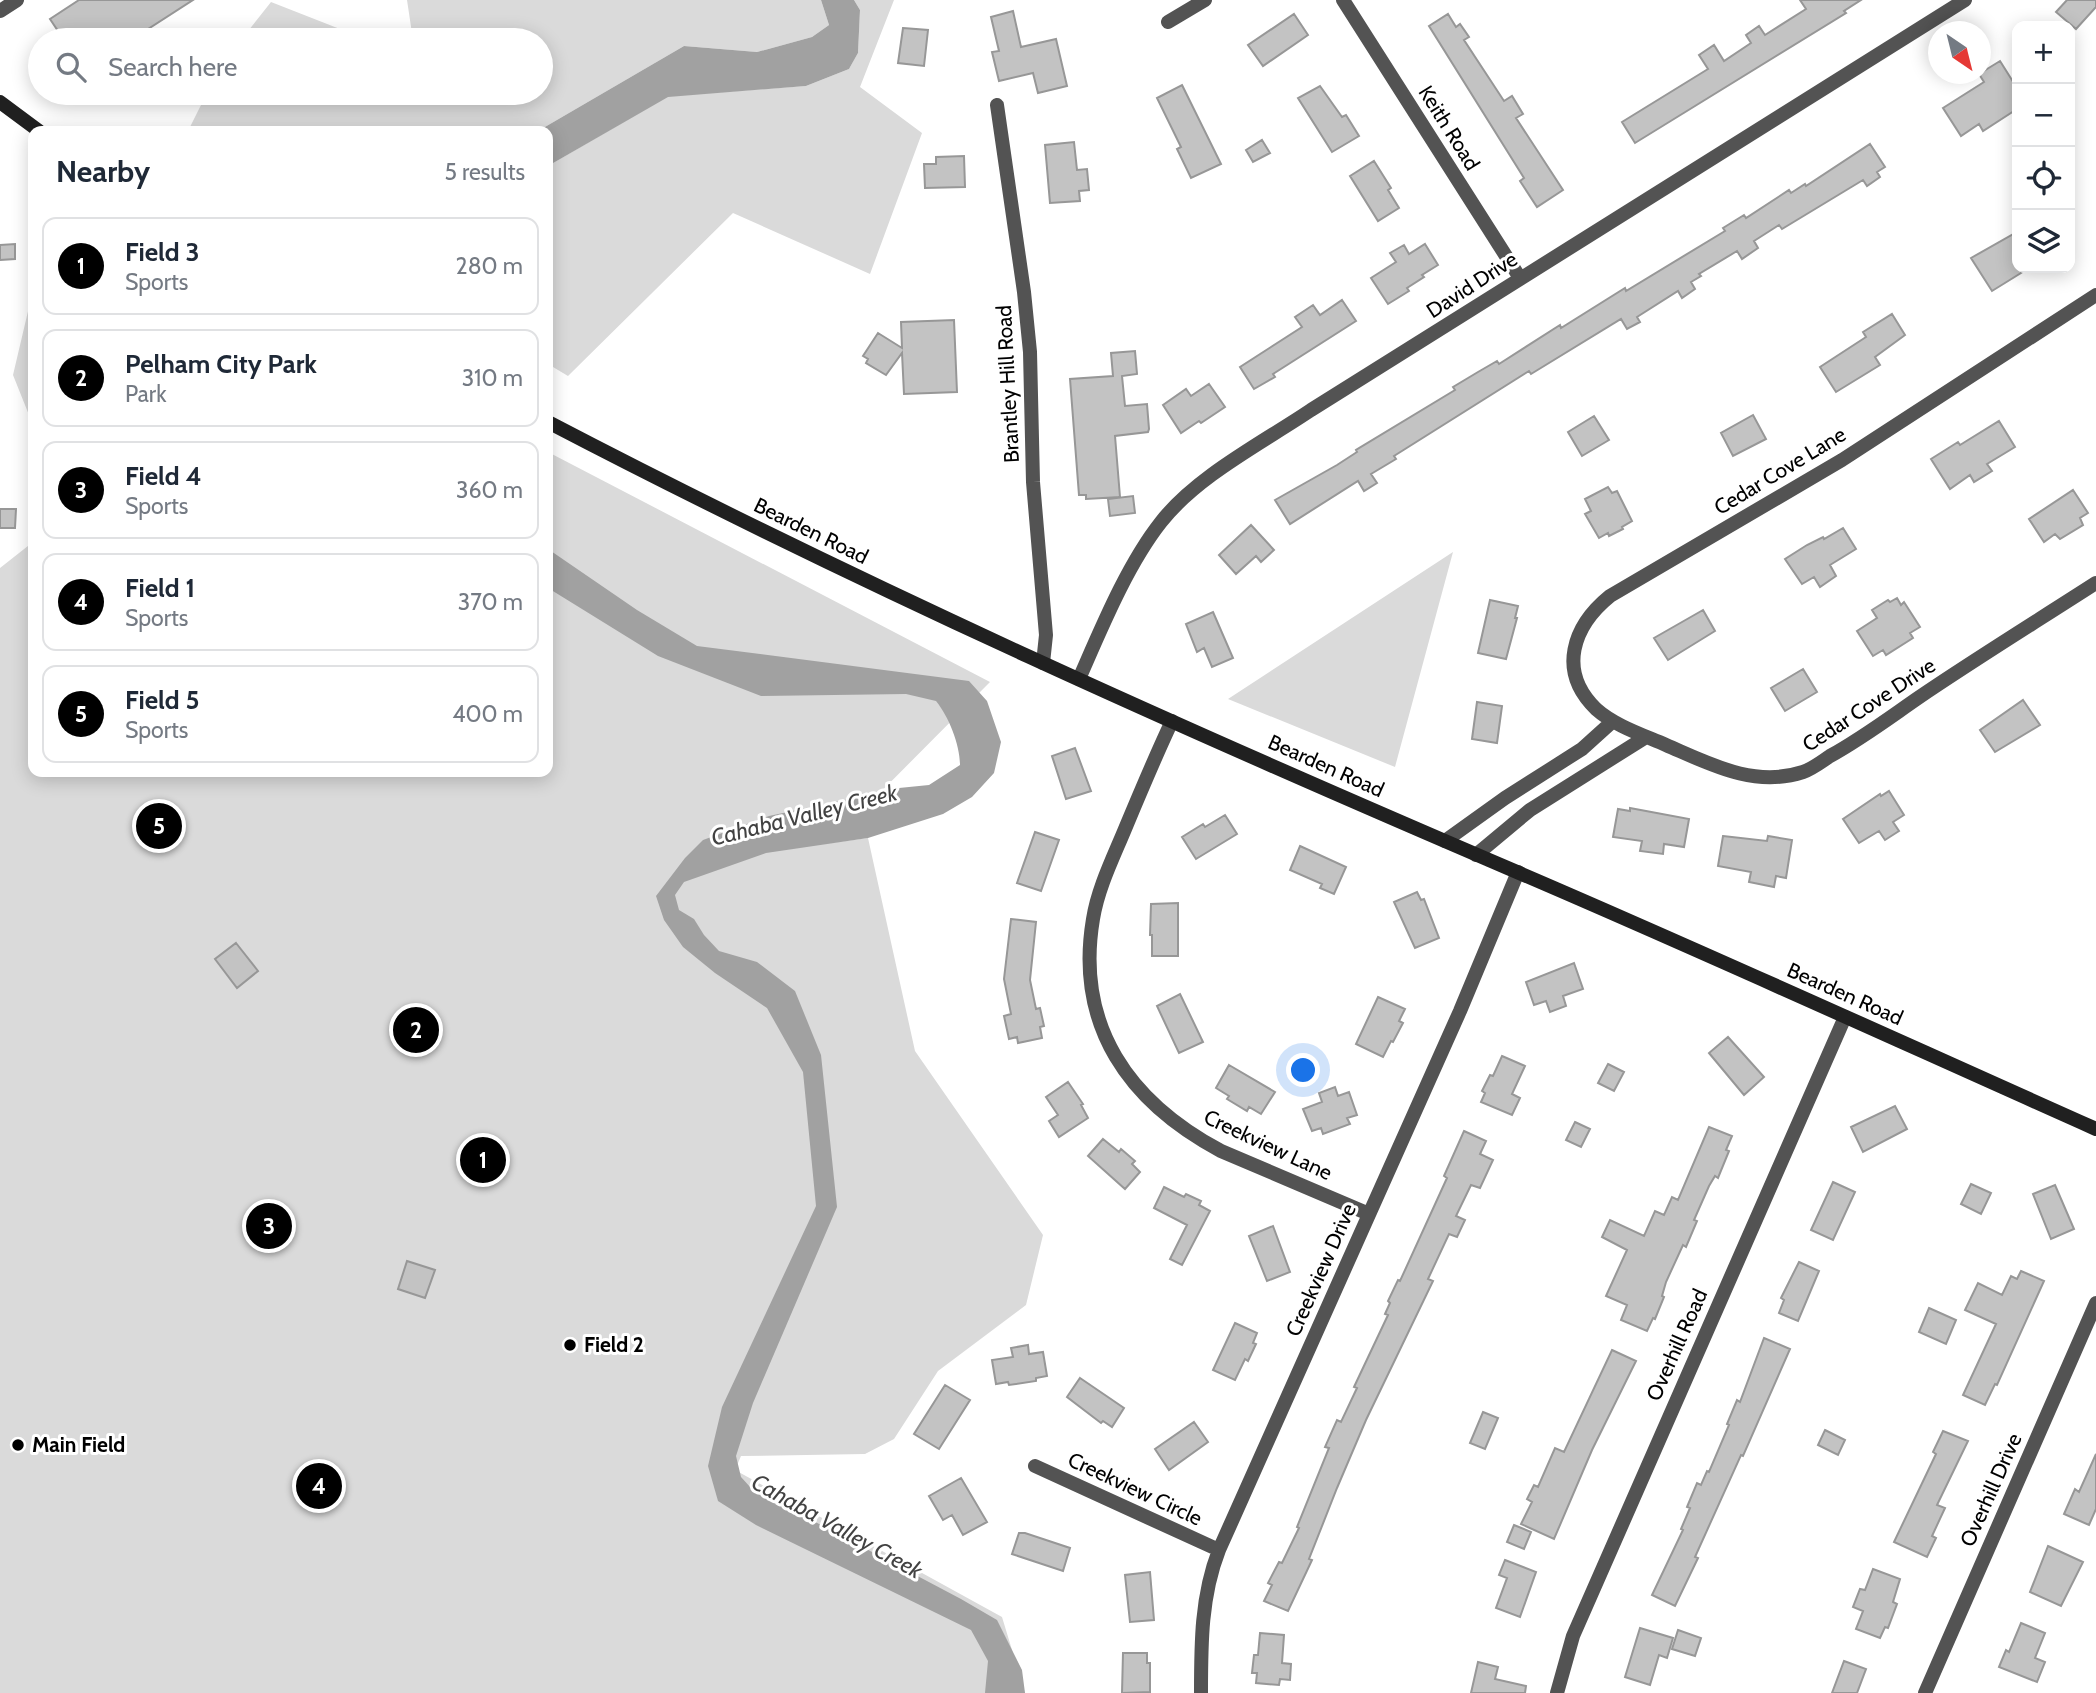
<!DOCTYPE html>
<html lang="en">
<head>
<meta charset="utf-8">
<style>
	:root { --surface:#fff; --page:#f2f2f3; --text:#1f2937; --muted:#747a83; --line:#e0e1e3; --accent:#000 }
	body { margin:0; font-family:Cabin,sans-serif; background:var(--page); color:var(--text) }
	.controls { position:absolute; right:21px; top:21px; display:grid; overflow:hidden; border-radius:14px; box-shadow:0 4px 18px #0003 }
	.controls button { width:63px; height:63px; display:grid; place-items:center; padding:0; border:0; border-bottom:2px solid var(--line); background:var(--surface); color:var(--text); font:35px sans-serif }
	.compass { position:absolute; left:1928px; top:21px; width:63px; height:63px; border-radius:50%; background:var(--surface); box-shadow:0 4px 18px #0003; rotate:145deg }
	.you { position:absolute; left:1304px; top:1071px; width:24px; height:24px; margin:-18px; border:5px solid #fff; border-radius:50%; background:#1a73e8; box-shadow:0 0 0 10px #1a73e833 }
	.badge { display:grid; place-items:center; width:46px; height:46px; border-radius:50%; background:var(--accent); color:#fff; font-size:23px; font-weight:700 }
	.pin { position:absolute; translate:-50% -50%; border:4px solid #fff; box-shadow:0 2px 7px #0006 }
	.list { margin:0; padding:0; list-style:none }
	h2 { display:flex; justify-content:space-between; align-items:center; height:91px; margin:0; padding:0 28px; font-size:30px }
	h2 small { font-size:23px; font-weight:400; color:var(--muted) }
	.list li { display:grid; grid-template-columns:46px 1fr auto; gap:21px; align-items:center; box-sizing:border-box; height:98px; margin:0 14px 14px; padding:0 14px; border:2px solid var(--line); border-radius:14px }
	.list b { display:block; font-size:26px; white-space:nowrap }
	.list p { margin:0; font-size:23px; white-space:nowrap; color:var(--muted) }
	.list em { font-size:23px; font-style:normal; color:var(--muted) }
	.icon { flex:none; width:38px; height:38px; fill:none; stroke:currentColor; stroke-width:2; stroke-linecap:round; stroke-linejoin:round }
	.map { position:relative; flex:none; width:2096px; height:1693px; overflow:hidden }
	.search { position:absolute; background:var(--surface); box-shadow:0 4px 18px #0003; left:28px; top:28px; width:525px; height:77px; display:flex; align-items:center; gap:18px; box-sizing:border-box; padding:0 24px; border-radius:38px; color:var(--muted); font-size:26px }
	.panel { position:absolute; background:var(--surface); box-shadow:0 4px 18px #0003; left:28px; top:126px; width:525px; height:651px; border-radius:14px }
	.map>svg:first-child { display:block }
	.green { fill:#dadada }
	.water { fill:#a1a1a1 }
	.building { fill:#c3c3c3; stroke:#979797; stroke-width:2 }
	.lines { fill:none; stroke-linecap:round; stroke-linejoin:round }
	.street { stroke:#535353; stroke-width:14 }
	.secondary { stroke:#202020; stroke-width:14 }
	.poi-dot { fill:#000; stroke:#fff; stroke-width:2.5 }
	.labels { text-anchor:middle; stroke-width:6; stroke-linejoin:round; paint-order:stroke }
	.street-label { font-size:21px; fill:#000; stroke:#fff }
	.poi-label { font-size:21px; font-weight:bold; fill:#000; stroke:#fff; text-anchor:start }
	.water-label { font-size:23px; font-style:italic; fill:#424242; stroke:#fff }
</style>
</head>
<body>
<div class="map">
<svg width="2096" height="1693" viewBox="0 0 2096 1693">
	<rect width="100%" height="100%" fill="#fff"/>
	<path class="green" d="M407,0H821L829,25L812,37L757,52L684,46L538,131H188L207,93H541V40H413Z
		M854,0H894L860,87L922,133L870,274L733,213L568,376L548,364V166L668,96L806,86L849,69L858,53L860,10Z
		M271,2L368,40H241Z
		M33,290V425L13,375Z
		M548,452L990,682L830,843L868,838L915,1051L1043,1235L1026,1305L938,1371L894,1439L865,1454L741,1456L735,1470L1002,1617L1025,1693H0V568L33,542V772H548Z
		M1453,552L1395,767L1228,699Z"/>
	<path class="water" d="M821,0H854L860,10L858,53L849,69L806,86L668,97L548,166V131H538L684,46L757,52L812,37L829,25Z
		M548,549L637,610L697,646L969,681L987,701L1001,742L994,773L972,797L943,814L868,838L766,853L684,882L675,895L679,910L694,919L704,935L719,951L757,962L795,991L821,1055L837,1207L753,1403L736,1456L741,1477L751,1488L961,1599L997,1620L1022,1670L1025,1693H985L988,1661L971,1630L756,1525L718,1501L708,1466L722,1407L816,1206L803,1072L767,1008L715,973L683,947L664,920L656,896L685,858L703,840L769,816L899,788L929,785L960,765C960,745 949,717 936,701L906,694L761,696L658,656L548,588Z"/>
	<path class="building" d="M79,0H193L131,40H64L50,19Z
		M1800,0H1861L1844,11L1846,13L1635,143L1622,122L1708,69L1699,55L1714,45L1724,61L1751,43L1746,35L1759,26L1765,35L1806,9Z
		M2067,0H2096V7L2076,29L2056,12Z
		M1013,11L1021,47L1056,39L1067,86L1038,93L1033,73L999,81L992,52L999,51L991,17Z
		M1294,14L1308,35L1263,66L1248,45Z
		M1448,14L1456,27L1460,24L1469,37L1464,40L1504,101L1512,96L1523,114L1516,118L1563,190L1537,207L1520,181L1524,178L1429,26Z
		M903,28L928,30L924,66L898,63Z
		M2000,61L2017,88V109L1983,131L1979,124L1961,136L1943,108L1984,82L1979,74Z
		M1182,85L1221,164L1191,178L1177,149L1181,147L1157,98Z
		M1320,86L1342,117L1346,115L1359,136L1332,152L1298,98Z
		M1262,140L1270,153L1253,162L1246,150Z
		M1074,142L1077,170L1087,169L1089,190L1079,191L1080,201L1050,203L1045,145Z
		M1870,144L1885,167L1877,172L1880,177L1867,186L1863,180L1782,229L1779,225L1754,241L1758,248L1742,259L1737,251L1699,274L1701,276L1691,282L1695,289L1682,298L1678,291L1637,317L1640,322L1627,329L1621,319L1531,374L1529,371L1394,456L1396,459L1371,474L1377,483L1364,491L1358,481L1290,524L1275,500L1337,465L1357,452L1356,450L1455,390L1453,387L1478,372L1497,361L1499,364L1560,325L1561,328L1625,288L1626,291L1725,231L1723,228L1744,215L1746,218L1789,190L1791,193L1805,184L1806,186Z
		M964,156L965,187L925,188L924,164H936V157Z
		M1374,161L1391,188L1388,190L1399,208L1378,221L1350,176Z
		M2017,232V268H2029L1992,291L1971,258Z
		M15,244V259L0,260V245Z
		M1425,244L1438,265L1422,275L1424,277L1407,288L1409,291L1388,304L1371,278L1396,262L1390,253L1404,245L1409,254Z
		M1342,300L1356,321L1273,374L1275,377L1254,389L1240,367L1302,327L1295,317L1313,305L1320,315Z
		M1892,314L1905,335L1875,357L1880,365L1836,392L1820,367L1866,337L1863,332Z
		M954,320L957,392L904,394L902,353L886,375L866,363L868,359L863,356L878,333L902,348L901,322Z
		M1135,351L1137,374L1122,376L1125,406L1147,404L1149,429L1148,432L1115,436L1120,497L1086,499V495H1079L1070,379L1113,376L1111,353Z
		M1209,384L1225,407L1201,423L1199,421L1181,433L1163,405L1186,389L1191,396Z
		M1753,415L1766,439L1733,456L1721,433Z
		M1594,416L1609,440L1582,456L1568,432Z
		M1999,421L2015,447L1987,464L1992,471L1974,482L1970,475L1950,489L1931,459L1958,442L1960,445Z
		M1608,487L1612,493L1617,491L1632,521L1622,527L1623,529L1609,536L1608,533L1599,538L1585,514L1591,511L1585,499Z
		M2073,490L2088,513L2080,518L2083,525L2060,539L2055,534L2044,542L2029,519Z
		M1133,496L1135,513L1110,516L1108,499Z
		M0,509H16L15,528H0Z
		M1251,525L1274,550L1261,562L1256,556L1236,574L1219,555Z
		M1843,528L1856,549L1830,565L1836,576L1820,587L1814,577L1802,584L1785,559L1807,545L1823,537L1824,539Z
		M1897,598L1901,605L1904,602L1920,627L1910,633L1913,638L1886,655L1883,650L1873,656L1857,631L1877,618L1872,610L1888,600L1890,602Z
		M1490,600L1518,606L1515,618H1517L1506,659L1478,653Z
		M1703,610L1715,631L1668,660L1654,638Z
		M1213,612L1233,658L1212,667L1204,648L1197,652L1186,624Z
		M1803,669L1817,692L1785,711L1771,688Z
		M2023,700L2040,725L1995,752L1980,730Z
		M1477,702L1502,706L1497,743L1472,739Z
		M1075,748L1091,791L1066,799L1052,756Z
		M1889,791L1904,815L1893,822L1899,831L1885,840L1879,831L1859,843L1843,819L1880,794L1881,796Z
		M1630,808L1689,819L1684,847L1664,844L1663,854L1640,851L1642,841L1613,837L1618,809L1630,811Z
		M1225,815L1237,834L1196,859L1182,837L1203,824L1205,827Z
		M1035,832L1059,840L1041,891L1017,883Z
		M1723,836L1767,841L1768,836L1792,840L1786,878L1776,876L1774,887L1749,882L1751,872L1718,866Z
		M1300,846L1346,867L1334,894L1320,888L1322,884L1290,870Z
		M1417,892L1421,900L1424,899L1439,938L1415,948L1394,902Z
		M1178,903V956H1152V935H1150L1151,904Z
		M1011,919L1036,922L1030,980L1036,1009L1040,1008L1044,1026L1040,1027L1042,1038L1018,1043L1017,1037L1009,1039L1004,1016L1011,1014L1004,979Z
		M236,943L258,971L237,988L215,959Z
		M1574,963L1583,989L1563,996L1566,1006L1550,1012L1546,1001L1534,1005L1526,982Z
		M1180,994L1203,1042L1179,1053L1157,1006Z
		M1378,997L1405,1009L1399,1021L1403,1023L1393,1042L1391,1041L1383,1057L1356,1044Z
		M1728,1037L1764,1077L1744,1095L1709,1053Z
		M1502,1056L1525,1066L1512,1094L1520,1098L1512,1115L1481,1102L1485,1093L1482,1091L1490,1075L1493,1076Z
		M1608,1064L1624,1072L1614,1091L1598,1083Z
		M1229,1065L1275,1092L1261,1114L1249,1107L1247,1111L1227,1099L1229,1096L1216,1088Z
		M1068,1082L1083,1104L1081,1105L1088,1118L1059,1137L1049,1121L1058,1115L1046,1097Z
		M1335,1087L1338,1096L1349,1092L1357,1115L1347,1118L1350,1124L1323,1134L1321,1128L1312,1131L1303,1109L1322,1102L1319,1093Z
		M1895,1106L1907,1129L1863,1152L1851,1127Z
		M1575,1122L1590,1129L1581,1147L1566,1140Z
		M1709,1127L1732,1136L1726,1150L1729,1151L1718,1178L1715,1176L1709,1186L1694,1220L1697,1221L1686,1247L1683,1245L1666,1282L1662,1296L1664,1297L1655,1319L1653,1318L1647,1331L1621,1320L1627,1305L1606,1296L1627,1250L1602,1237L1610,1220L1644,1236L1655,1211L1664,1215L1672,1197L1678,1200Z
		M1464,1131L1486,1141L1480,1154L1493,1160L1480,1188L1471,1185L1456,1216L1465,1220L1457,1237L1449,1234L1428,1279L1433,1281L1366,1420L1337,1488L1309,1559L1312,1560L1288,1611L1264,1601L1272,1585L1268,1583L1279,1562L1282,1563L1299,1528L1297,1527L1329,1448L1325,1447L1337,1420L1341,1422L1357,1388L1354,1387L1388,1315L1385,1314L1390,1303L1388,1301L1398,1280L1400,1281L1447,1178L1444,1176Z
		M1103,1139L1119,1152L1121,1149L1135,1161L1132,1164L1140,1172L1125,1189L1088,1156Z
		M1833,1182L1855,1192L1833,1240L1811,1230Z
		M1971,1184L1991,1193L1981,1214L1961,1204Z
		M2055,1185L2074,1229L2051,1239L2033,1194Z
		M1164,1187L1184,1197L1186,1194L1201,1201L1199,1205L1210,1211L1182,1265L1170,1259L1187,1225L1154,1208Z
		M1273,1226L1290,1272L1267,1281L1249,1236Z
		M407,1261L435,1270L425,1298L398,1289Z
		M1799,1262L1819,1271L1798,1321L1779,1313L1784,1300L1781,1298Z
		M2021,1271L2044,1281L1997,1385L1995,1384L1985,1405L1963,1395L1996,1324L1965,1310L1978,1283L2002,1295L2011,1276L2017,1279Z
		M1929,1308L1956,1320L1946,1344L1919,1332Z
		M1235,1323L1257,1333L1253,1343L1256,1344L1248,1361L1245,1359L1235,1380L1213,1370Z
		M1764,1338L1790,1349L1743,1456L1741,1455L1695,1557L1698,1558L1675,1606L1652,1595L1683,1530L1681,1529L1690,1508L1687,1507L1697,1483L1701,1485L1707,1471L1709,1472L1729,1425L1727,1424L1737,1400L1740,1402Z
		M1028,1345L1029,1354L1043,1352L1047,1376L1036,1378V1381L1009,1385L1008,1382L996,1384L992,1360L1013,1357L1011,1348Z
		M1612,1350L1636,1361L1592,1450L1554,1539L1521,1524L1532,1502L1527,1499L1534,1485L1538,1487L1555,1448L1564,1452Z
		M1080,1378L1124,1408L1112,1427L1103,1421L1101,1423L1067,1397Z
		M945,1385L970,1400L939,1449L914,1434Z
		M1483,1412L1498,1418L1485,1449L1470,1443Z
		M1194,1422L1208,1442L1169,1470L1155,1449Z
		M1825,1430L1845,1440L1838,1455L1818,1445Z
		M1943,1431L1968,1441L1937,1505L1945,1508L1932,1536L1936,1538L1927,1557L1894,1542L1936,1454L1933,1452Z
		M2096,1454V1509L2089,1525L2064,1514L2075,1489L2079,1492Z
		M961,1478L987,1522L963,1535L952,1515L943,1520L929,1496Z
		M1514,1525L1531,1532L1524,1549L1507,1542Z
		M1019,1533H1025L1070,1548L1063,1571L1012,1554Z
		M2048,1546L2083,1562L2061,1606L2030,1592Z
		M1505,1560L1536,1572L1520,1617L1496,1608L1507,1578L1499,1575Z
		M1873,1569L1900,1579L1893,1602L1897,1604L1888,1628L1885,1627L1880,1638L1856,1629L1863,1611L1853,1607L1860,1589L1865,1590Z
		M1150,1572L1154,1620L1130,1622L1125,1575Z
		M2021,1623L2045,1633L2035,1658L2045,1662L2037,1682L1999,1667L2006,1650L2009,1652Z
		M1640,1628L1673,1638L1667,1658L1659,1655L1650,1685L1625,1677Z
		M1678,1630L1701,1638L1695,1656L1672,1649Z
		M1260,1633L1284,1635L1282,1663L1291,1664L1290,1680L1280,1679L1279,1685L1256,1683L1257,1673H1252L1254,1655H1258Z
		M1123,1653H1147V1663H1150V1692L1122,1693Z
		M1844,1661L1866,1669L1857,1693H1832Z
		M1478,1662L1498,1667L1495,1679L1526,1686L1525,1693H1471Z"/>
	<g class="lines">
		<path class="street" d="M1343,0L1520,278
			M0,11L17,0
			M1168,22L1205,0
			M997,105L1024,292L1030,352L1033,482L1046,635L1043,663
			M2096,295L1842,460L1610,596C1573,626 1557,671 1596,709C1615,726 1643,735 1666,745C1710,764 1754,788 1803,772C1812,769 1821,762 1830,756C1861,739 1889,718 1918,698C1977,658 2037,621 2096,583
			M1079,679C1101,629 1127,565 1161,522C1197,476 1262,443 1311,410L1965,0
			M1172,721C1155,757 1140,793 1125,829C1113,858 1098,888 1093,919C1075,1026 1129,1102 1221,1151L1369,1214
			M1445,841L1505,798L1582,749L1613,721
			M1476,855L1530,810L1646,737
			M1035,1466L1219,1550
			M1201,1693C1201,1644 1201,1596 1219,1550L1460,1011L1518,872
			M1557,1693L1573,1636L1845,1017
			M1925,1693L2096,1303"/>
		<path class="secondary" d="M0,102L39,131
			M548,422C864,587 1190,732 1517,872C1711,955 1903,1043 2096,1129"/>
	</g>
	<g class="poi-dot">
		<circle cx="570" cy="1345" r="7"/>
		<circle cx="18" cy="1445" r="7"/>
	</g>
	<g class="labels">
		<g class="street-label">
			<text transform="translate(1449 128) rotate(58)" y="7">Keith Road</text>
			<text transform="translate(1472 285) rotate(-33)" y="7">David Drive</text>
			<text transform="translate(1008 384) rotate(-93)" y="7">Brantley Hill Road</text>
			<text transform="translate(1780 471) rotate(-31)" y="7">Cedar Cove Lane</text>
			<text transform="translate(811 531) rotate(26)" y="7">Bearden Road</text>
			<text transform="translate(1869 705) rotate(-33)" y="7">Cedar Cove Drive</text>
			<text transform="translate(1326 766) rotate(24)" y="7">Bearden Road</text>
			<text transform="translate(1845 994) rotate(24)" y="7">Bearden Road</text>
			<text transform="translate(1268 1145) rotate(25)" y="7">Creekview Lane</text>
			<text transform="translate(1321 1270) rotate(-66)" y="7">Creekview Drive</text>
			<text transform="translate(1677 1345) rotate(-66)" y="7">Overhill Road</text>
			<text transform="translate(1135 1489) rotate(25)" y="7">Creekview Circle</text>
			<text transform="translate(1991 1490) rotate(-66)" y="7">Overhill Drive</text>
		</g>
		<g class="poi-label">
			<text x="584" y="1352">Field 2</text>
			<text x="32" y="1452">Main Field</text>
		</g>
		<g class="water-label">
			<text transform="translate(804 815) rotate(-14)" y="8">Cahaba Valley Creek</text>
			<text transform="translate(837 1526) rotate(29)" y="8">Cahaba Valley Creek</text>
		</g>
	</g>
</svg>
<div class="controls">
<button>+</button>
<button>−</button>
<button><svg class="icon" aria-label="locate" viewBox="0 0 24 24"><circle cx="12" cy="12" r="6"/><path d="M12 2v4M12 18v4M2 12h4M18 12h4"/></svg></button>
<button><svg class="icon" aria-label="layers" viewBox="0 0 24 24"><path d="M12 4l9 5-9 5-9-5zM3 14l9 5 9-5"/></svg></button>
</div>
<svg class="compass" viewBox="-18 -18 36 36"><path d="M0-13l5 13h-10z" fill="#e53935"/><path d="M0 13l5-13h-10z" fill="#747a83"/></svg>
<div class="you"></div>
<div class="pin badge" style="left:483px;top:1160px">1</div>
<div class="pin badge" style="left:416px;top:1030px">2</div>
<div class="pin badge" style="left:269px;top:1226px">3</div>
<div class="pin badge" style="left:319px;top:1486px">4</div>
<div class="pin badge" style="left:159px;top:826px">5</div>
<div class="search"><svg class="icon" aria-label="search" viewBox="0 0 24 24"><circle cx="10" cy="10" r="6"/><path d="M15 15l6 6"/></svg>Search here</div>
<section class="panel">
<h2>Nearby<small>5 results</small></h2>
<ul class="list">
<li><span class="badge">1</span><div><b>Field 3</b><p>Sports</p></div><em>280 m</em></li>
<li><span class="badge">2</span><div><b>Pelham City Park</b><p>Park</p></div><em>310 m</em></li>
<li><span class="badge">3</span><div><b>Field 4</b><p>Sports</p></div><em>360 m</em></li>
<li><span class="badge">4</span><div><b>Field 1</b><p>Sports</p></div><em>370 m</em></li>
<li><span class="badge">5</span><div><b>Field 5</b><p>Sports</p></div><em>400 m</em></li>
</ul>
</section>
</div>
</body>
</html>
